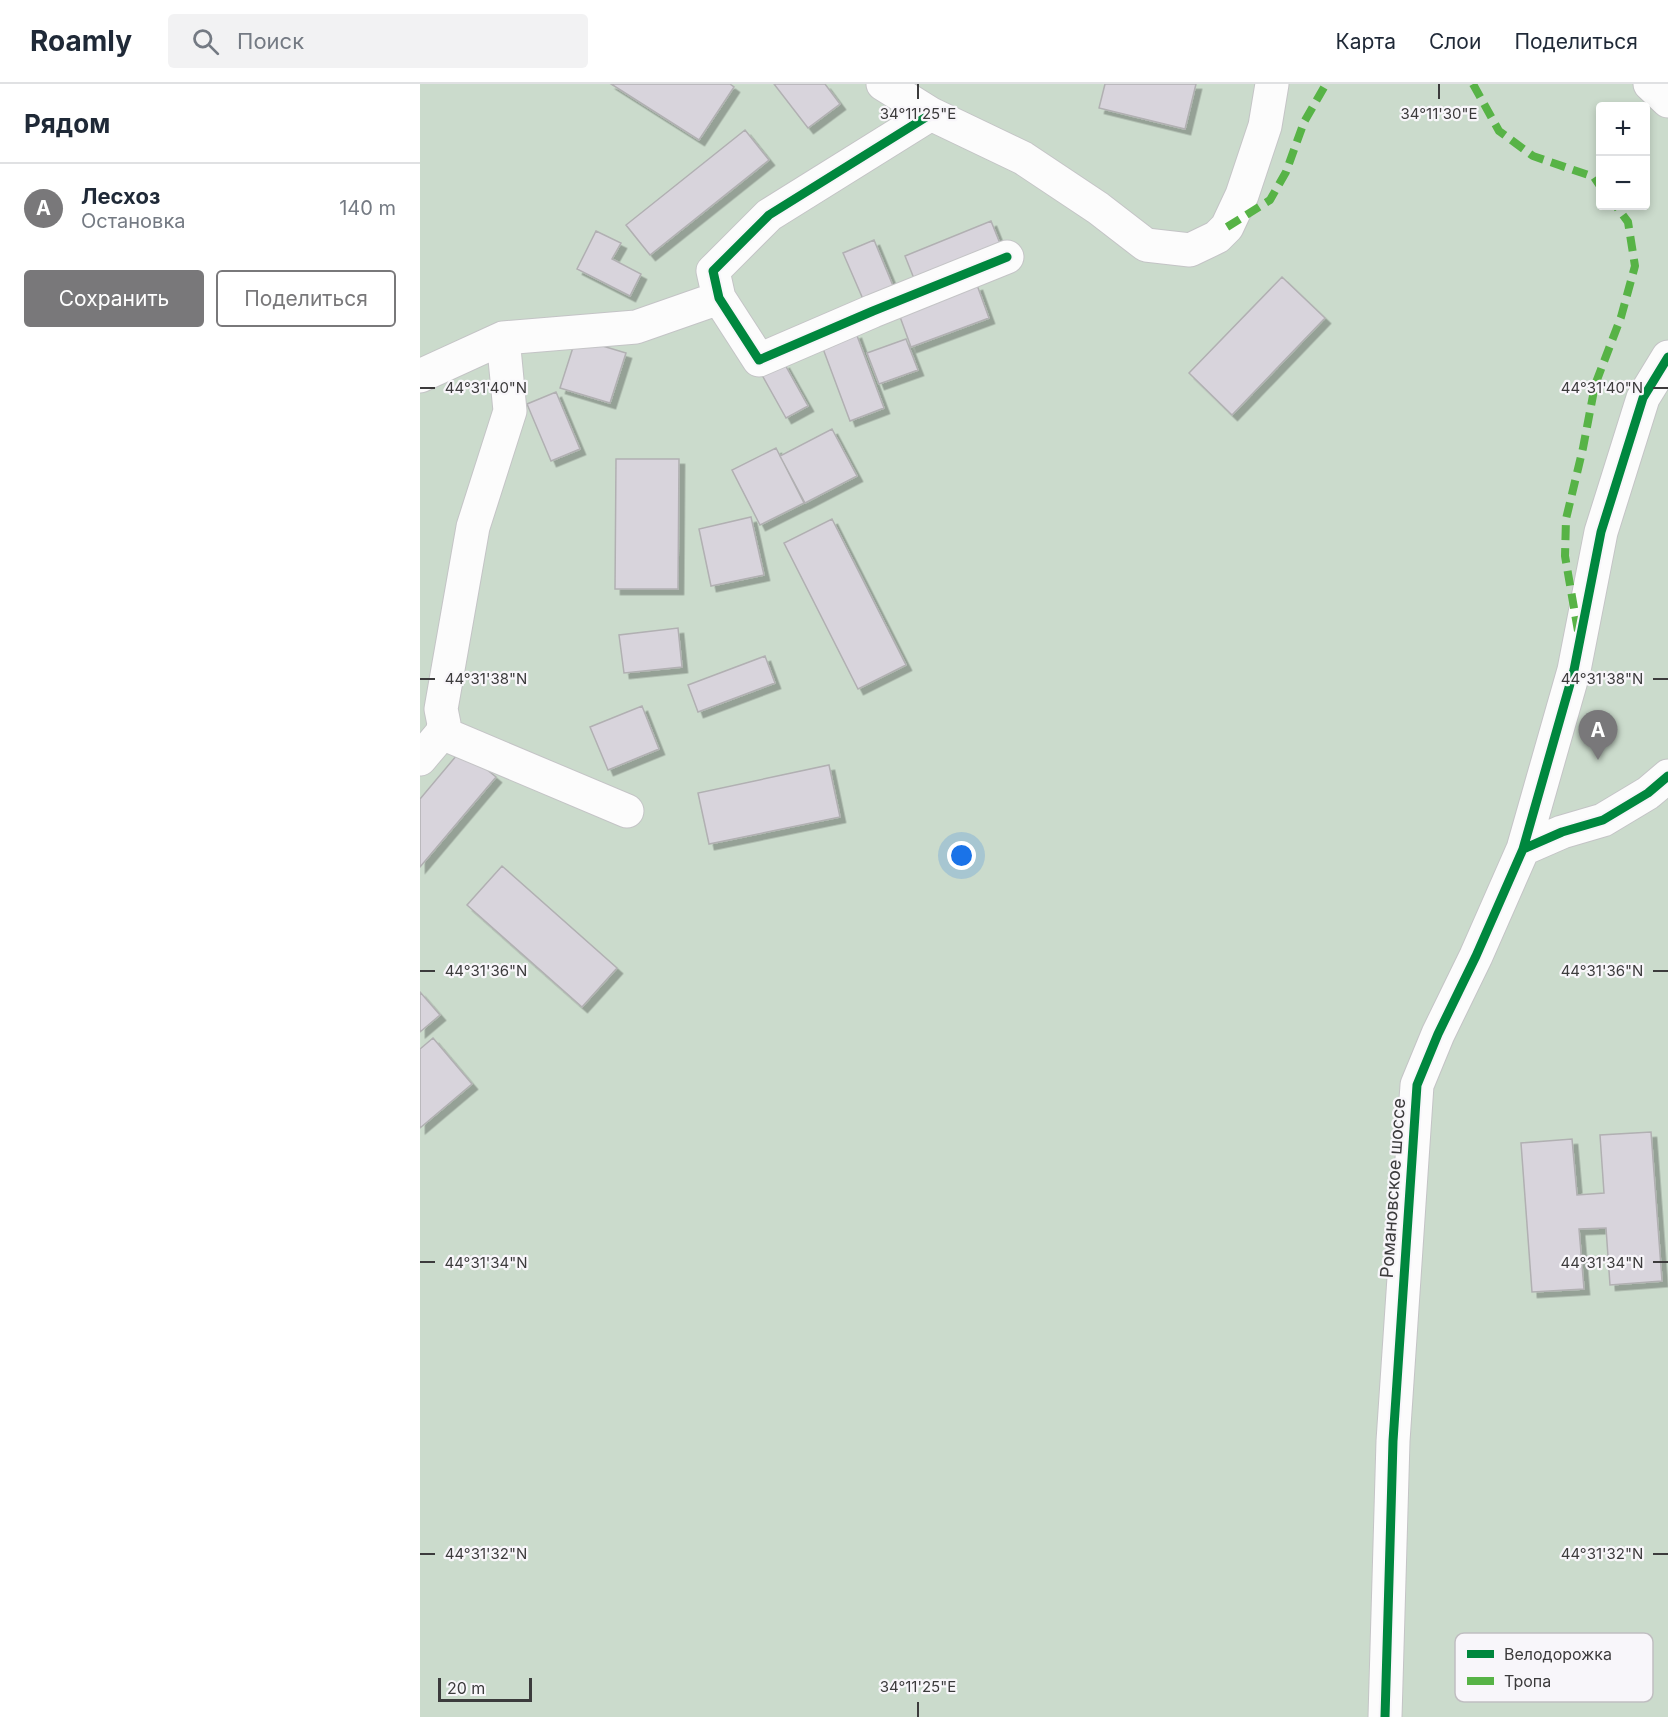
<!DOCTYPE html>
<html lang="ru">
<head>
<meta charset="utf-8">
<style>
	:root { --surface:#fff; --page:#f2f2f3; --text:#1f2937; --muted:#747a83; --line:#e0e1e3; --accent:#79787a }
	body { margin:0; font-family:Inter,sans-serif; background:var(--page); color:var(--text) }
	.controls { position:absolute; right:18px; top:18px; display:grid; overflow:hidden; border-radius:6px; box-shadow:0 3px 9px #0003 }
	.controls button { width:54px; height:54px; display:grid; place-items:center; padding:0; border:0; border-bottom:2px solid var(--line); background:var(--surface); color:var(--text); font:30px sans-serif }
	.scale { position:absolute; left:18px; bottom:15px; width:94px; box-sizing:border-box; padding-left:6px; border:3px solid #3c3b3c; border-top:0; font-size:16px; line-height:21px; white-space:nowrap; color:#3c3b3c; -webkit-text-stroke:4px #f8f6fa; paint-order:stroke }
	.you { position:absolute; left:542px; top:772px; width:21px; height:21px; margin:-15px; border:4px solid #fff; border-radius:50%; background:#1a73e8; box-shadow:0 0 0 9px #1a73e833 }
	.badge { display:grid; place-items:center; width:39px; height:39px; border-radius:50%; background:var(--accent); color:#fff; font-size:20px; font-weight:700 }
	.pin { position:absolute; translate:-50% -50px; filter:drop-shadow(0 2px 3px #0008) }
	.pin::after { content:''; position:absolute; top:32px; width:21px; height:18px; background:inherit; clip-path:polygon(0 0,100% 0,50% 100%) }
	.list { margin:0; padding:0; list-style:none }
	h2 { display:flex; justify-content:space-between; align-items:center; height:78px; margin:0; padding:0 24px; font-size:26px }
	h2 small { font-size:20px; font-weight:400; color:var(--muted) }
	.list li { display:grid; grid-template-columns:39px 1fr auto; gap:18px; align-items:center; box-sizing:border-box; height:90px; padding:0 24px; border-top:2px solid var(--line) }
	.list b { display:block; font-size:22px; white-space:nowrap }
	.list p { margin:0; font-size:20px; white-space:nowrap; color:var(--muted) }
	.list em { font-size:20px; font-style:normal; color:var(--muted) }
	.actions { display:flex; gap:12px; padding:18px 24px }
	.actions a { flex:1; padding:14px 0; border:2px solid var(--accent); border-radius:6px; text-align:center; font-size:21px; color:var(--accent) }
	.actions .main { background:var(--accent); color:#fff }
	.icon { flex:none; width:33px; height:33px; fill:none; stroke:currentColor; stroke-width:2; stroke-linecap:round; stroke-linejoin:round }
	.map { position:relative; flex:none; width:1248px; height:1633px; overflow:hidden }
	header { display:flex; align-items:center; gap:36px; box-sizing:border-box; height:84px; padding:0 30px; background:var(--surface); border-bottom:2px solid var(--line) }
	header strong { font-size:28px }
	nav { display:flex; gap:33px; margin-inline-start:auto; font-size:21px }
	.search { width:420px; height:54px; background:var(--page); display:flex; align-items:center; gap:15px; box-sizing:border-box; padding:0 21px; border-radius:6px; color:var(--muted); font-size:22px }
	main { display:flex }
	aside { flex:1; background:var(--surface) }
	.map>svg:first-child { display:block }
	.green { fill:#cbdbcc; fill-rule:evenodd }
	.building { fill:#d8d4dc; stroke:#b1b0b2; stroke-width:1.5; filter:url(#shadow) }
	.lines { fill:none; stroke-linecap:round; stroke-linejoin:round }
	.minor-casing { stroke:#c4c4c6; stroke-width:35 }
	.minor { stroke:#fcfcfc; stroke-width:33 }
	.quiet { stroke:#57b346; stroke-width:8; stroke-dasharray:15 8; stroke-linecap:butt }
	.cycleway-casing { stroke:#f8f6fa; stroke-width:13 }
	.cycleway { stroke:#00873e; stroke-width:9 }
	.ticks { fill:none; stroke:#3c3b3c; stroke-width:2 }
	.labels { text-anchor:middle; stroke-width:4.5; stroke-linejoin:round; paint-order:stroke }
	.street-label { font-size:18px; fill:#3c3b3c; stroke:#f8f6fa }
	.key { fill:#f8f6fa; stroke:#c0bec1; stroke-width:1.5 }
	.key-label { font-size:16px; fill:#3c3b3c }
	.ticks-label { font-size:15px; text-anchor:middle; fill:#3c3b3c; stroke:#f8f6fa; stroke-width:4.5; stroke-linejoin:round; paint-order:stroke }
</style>
</head>
<body>
<header>
<strong>Roamly</strong>
<div class="search"><svg class="icon" aria-label="search" viewBox="0 0 24 24"><circle cx="10" cy="10" r="6"/><path d="M15 15l6 6"/></svg>Поиск</div>
<nav><a>Карта</a><a>Слои</a><a>Поделиться</a></nav>
</header>
<main>
<aside>
<h2>Рядом<small></small></h2>
<ul class="list">
<li><span class="badge">A</span><div><b>Лесхоз</b><p>Остановка</p></div><em>140 m</em></li>
</ul>
<div class="actions"><a class="main">Сохранить</a><a>Поделиться</a></div>
</aside>
<div class="map">
<svg width="1248" height="1633" viewBox="0 0 1248 1633">
	<defs>
		<filter id="shadow"><feDropShadow dx="5.5" dy="5.5" stdDeviation="0" flood-color="#0004"/></filter>
	</defs>
	<rect width="100%" height="100%" fill="#ebeaec"/>
	<path class="green" d="M0,0H1248V1633H0ZM1180,22H1226V122H1180Z"/>
	<path class="building" d="M191,0H310L314,3L279,56Z
		M354,0H405L420,20L388,44Z
		M685,0H776L765,45L679,24Z
		M325,46L349,76L230,171L206,141Z
		M571,137L583,167L497,202L485,172Z
		M176,147L201,159L192,175L221,190L210,212L157,185Z
		M454,156L476,209L446,222L423,169Z
		M862,193L905,234L812,331L769,289Z
		M557,201L569,234L491,263L479,230Z
		M436,249L464,324L430,337L402,262Z
		M156,254L206,269L190,319L140,304Z
		M486,255L498,286L459,300L447,269Z
		M364,279L388,322L366,334L342,291Z
		M136,308L160,365L131,377L107,320Z
		M412,345L437,392L385,419L360,372Z
		M356,364L384,419L340,441L312,386Z
		M196,375H259L258,505H195Z
		M331,433L344,491L291,502L279,445Z
		M412,435L486,581L438,605L364,459Z
		M258,544L262,583L204,589L199,551Z
		M345,572L355,599L278,628L268,601Z
		M222,622L239,665L188,686L170,643Z
		M42,665L76,693L0,783V715Z
		M409,681L420,733L289,760L278,709Z
		M82,782L197,884L162,923L47,821Z
		M0,908L20,931L0,948Z
		M13,954L52,1000L0,1044V965Z
		M1231,1048L1242,1197L1190,1201L1186,1144L1159,1145L1164,1205L1112,1208L1101,1059L1152,1055L1157,1111L1184,1109L1180,1051Z"/>
	<g class="lines">
		<g class="minor-casing">
			<path id="minor" d="M463,0L511,30L603,74L678,124L726,161L770,166L797,153L807,143L822,111L845,42L852,0
				M1230,0L1248,17
				M511,30L349,131L293,187L299,214L339,276L453,227L587,173
				M83,254L90,327L53,443L21,625L24,640L22,649L207,727
				M0,292L83,254L216,243L299,214
				M0,675L22,649
				M1103,765L1154,586L1181,448L1223,314L1248,273
				M965,1633L973,1357L997,1001L1018,950L1056,872L1103,765L1142,748L1183,736L1228,709L1248,692"/>
		</g>
		<use href="#minor" class="minor"/>
		<path class="quiet" d="M1053,0L1079,47L1113,72L1174,93L1180,102
			M807,143L850,116L866,88L884,38L906,0
			M1158,547L1145,472L1146,435L1163,364L1175,301L1201,233L1215,182L1208,138L1196,122"/>
		<g class="cycleway-casing">
			<path id="cycleway" d="M511,30L349,131L293,187L299,214L339,276L453,227L587,173
				M1103,765L1154,586L1181,448L1223,314L1248,273
				M965,1633L973,1357L997,1001L1018,950L1056,872L1103,765L1142,748L1183,736L1228,709L1248,692"/>
		</g>
		<use href="#cycleway" class="cycleway"/>
	</g>
	<path class="ticks" d="M498,0V15M1019,0V15M0,304H15M1233,304H1248M0,595H15M1233,595H1248M0,887H15M1233,887H1248M0,1178H15M1233,1178H1248M0,1470H15M1233,1470H1248M498,1618V1633"/>
	<g class="labels">
		<g class="street-label">
			<text transform="translate(973 1104) rotate(-86)" y="6">Романовское шоссе</text>
		</g>
	</g>
	<rect x="1035" y="1549" width="198" height="69" rx="9" class="key"/>
	<rect x="1047" y="1566" width="27" height="8" fill="#00873e"/>
	<rect x="1047" y="1593" width="27" height="8" fill="#57b346"/>
	<g class="key-label">
		<text x="1084" y="1576">Велодорожка</text>
		<text x="1084" y="1603">Тропа</text>
	</g>
	<g class="ticks-label">
		<text x="498" y="35">34°11'25"E</text>
		<text x="1019" y="35">34°11'30"E</text>
		<text x="66" y="309">44°31'40"N</text>
		<text x="1182" y="309">44°31'40"N</text>
		<text x="66" y="600">44°31'38"N</text>
		<text x="1182" y="600">44°31'38"N</text>
		<text x="66" y="892">44°31'36"N</text>
		<text x="1182" y="892">44°31'36"N</text>
		<text x="66" y="1184">44°31'34"N</text>
		<text x="1182" y="1184">44°31'34"N</text>
		<text x="66" y="1475">44°31'32"N</text>
		<text x="1182" y="1475">44°31'32"N</text>
		<text x="498" y="1608">34°11'25"E</text>
	</g>
</svg>
<div class="controls">
<button>+</button>
<button>−</button>
</div>
<div class="scale">20 m</div>
<div class="you"></div>
<div class="pin badge" style="left:1178px;top:676px">A</div>
</div>
</main>
</body>
</html>
